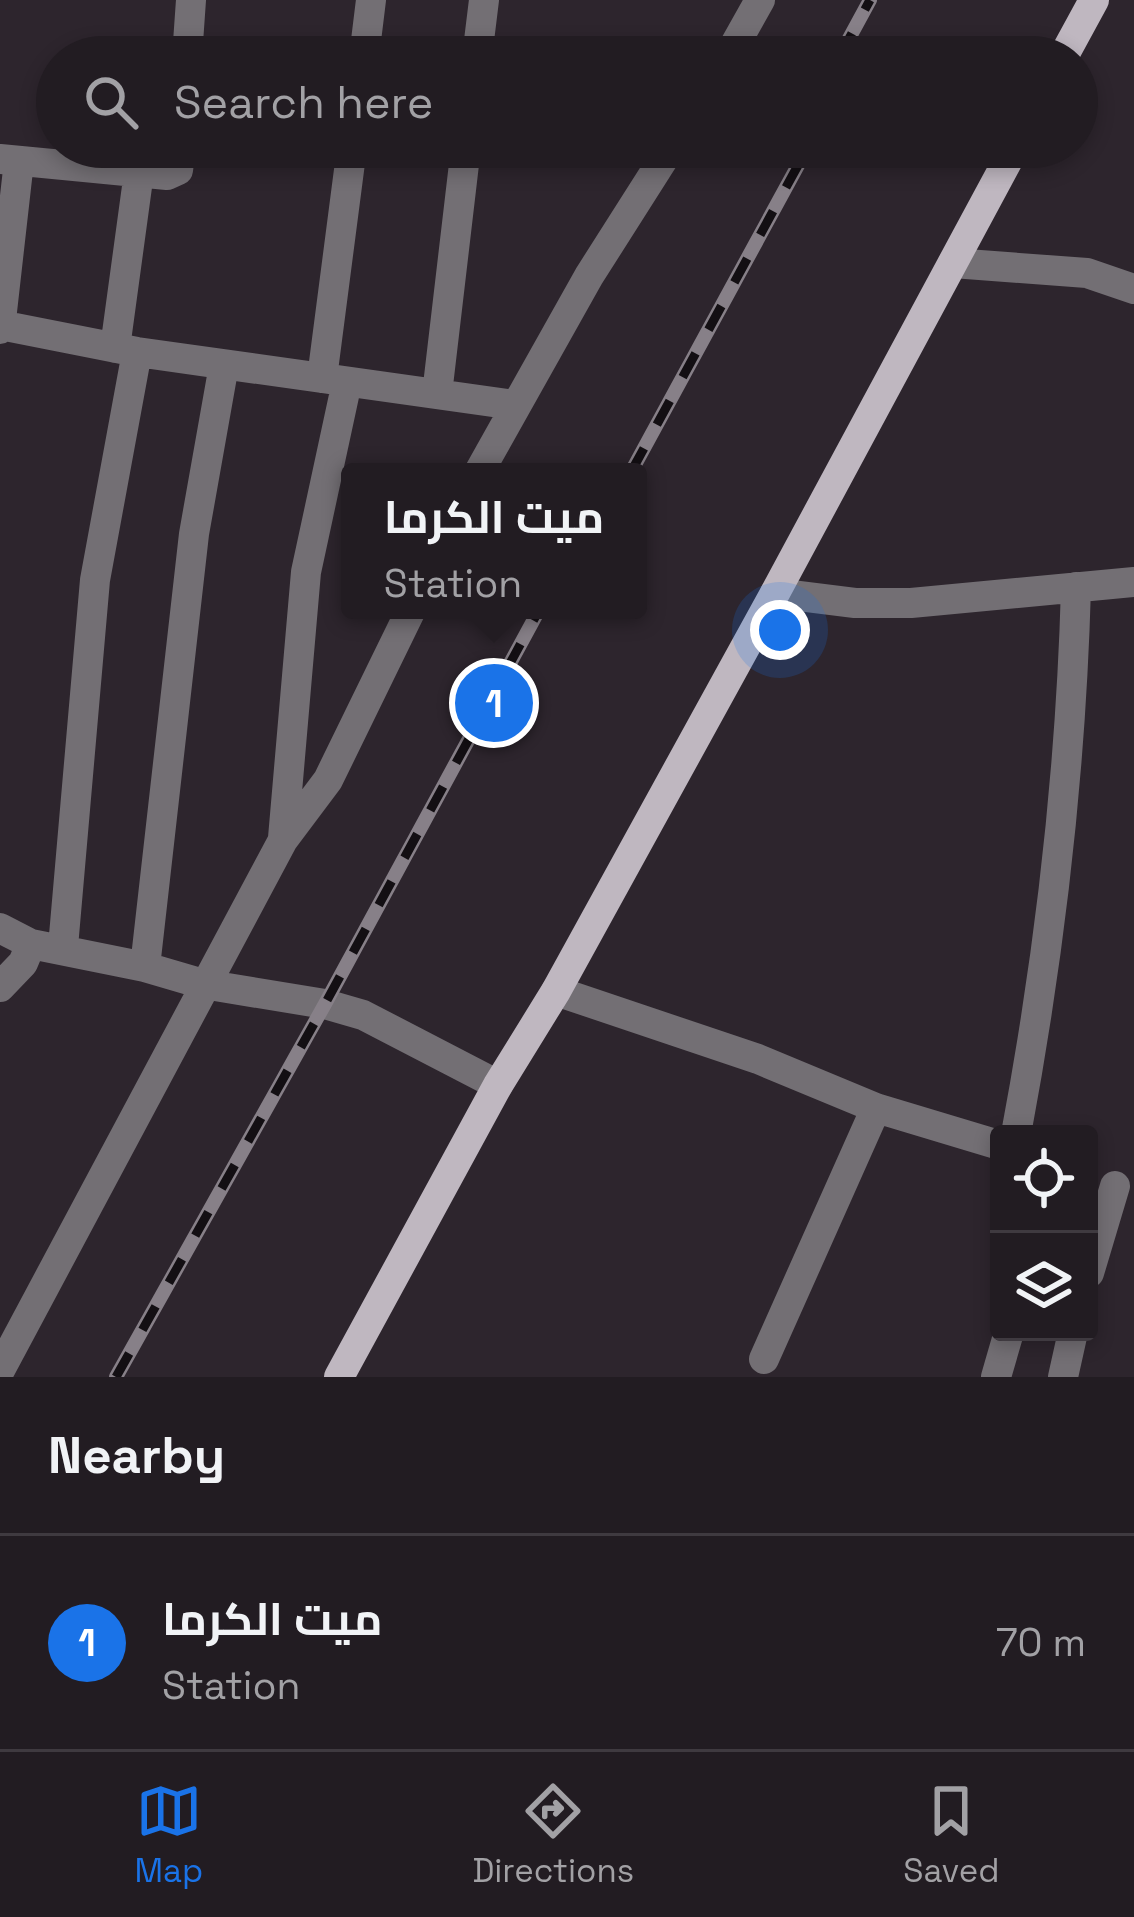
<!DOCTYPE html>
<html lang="en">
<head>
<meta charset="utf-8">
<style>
	:root { --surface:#221c22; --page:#2e292f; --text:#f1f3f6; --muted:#a2a1a5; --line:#3f3a40; --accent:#1a73e8 }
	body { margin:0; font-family:"Space Grotesk",Cairo,sans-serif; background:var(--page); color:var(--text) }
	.controls { position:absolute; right:36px; bottom:36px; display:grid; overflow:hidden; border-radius:12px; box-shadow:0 6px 18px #0003 }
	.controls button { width:108px; height:108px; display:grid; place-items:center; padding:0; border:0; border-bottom:3px solid var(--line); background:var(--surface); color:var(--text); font:60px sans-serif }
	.you { position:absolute; left:780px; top:630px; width:42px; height:42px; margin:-30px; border:9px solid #fff; border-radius:50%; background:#1a73e8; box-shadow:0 0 0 18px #1a73e833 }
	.badge { display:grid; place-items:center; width:78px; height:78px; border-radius:50%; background:var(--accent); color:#fff; font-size:39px; font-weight:700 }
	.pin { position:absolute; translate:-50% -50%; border:6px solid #fff; box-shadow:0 3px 12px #0006 }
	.popup { position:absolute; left:341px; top:463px; width:306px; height:156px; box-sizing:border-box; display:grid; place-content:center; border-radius:12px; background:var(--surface); filter:drop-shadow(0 3px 9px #0005); font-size:39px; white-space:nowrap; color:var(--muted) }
	.popup b { font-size:45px; color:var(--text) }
	.popup::after { content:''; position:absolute; left:50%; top:100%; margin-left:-24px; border:24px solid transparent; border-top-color:var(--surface) }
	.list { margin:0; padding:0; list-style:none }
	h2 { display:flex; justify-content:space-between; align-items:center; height:156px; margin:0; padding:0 48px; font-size:51px }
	h2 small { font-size:39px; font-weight:400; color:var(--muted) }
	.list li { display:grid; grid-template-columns:78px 1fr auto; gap:36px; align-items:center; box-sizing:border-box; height:216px; padding:0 48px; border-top:3px solid var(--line) }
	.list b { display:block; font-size:45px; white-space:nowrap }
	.list p { margin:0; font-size:39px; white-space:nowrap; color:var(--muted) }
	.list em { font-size:39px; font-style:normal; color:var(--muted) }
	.icon { flex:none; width:66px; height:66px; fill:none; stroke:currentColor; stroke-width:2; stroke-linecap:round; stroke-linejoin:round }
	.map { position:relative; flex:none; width:1134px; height:1377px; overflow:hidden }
	.search { position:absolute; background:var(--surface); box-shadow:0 6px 18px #0003; left:36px; right:36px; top:36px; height:132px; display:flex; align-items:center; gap:30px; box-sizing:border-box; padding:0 42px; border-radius:66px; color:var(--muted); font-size:45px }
	.sheet { height:372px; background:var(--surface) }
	nav { display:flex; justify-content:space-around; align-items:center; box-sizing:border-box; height:168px; border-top:3px solid var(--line); background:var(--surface); font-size:33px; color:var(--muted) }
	nav a { display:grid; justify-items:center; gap:6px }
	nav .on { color:var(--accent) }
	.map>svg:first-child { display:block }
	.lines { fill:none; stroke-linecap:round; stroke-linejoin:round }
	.minor { stroke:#736f74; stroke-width:30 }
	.major { stroke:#bfb7c0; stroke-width:30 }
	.rail-casing { stroke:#878088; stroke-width:14 }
	.rail { stroke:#130f13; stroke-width:9; stroke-dasharray:27; stroke-linecap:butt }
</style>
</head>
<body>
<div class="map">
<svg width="1134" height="1377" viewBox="0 0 1134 1377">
	<rect width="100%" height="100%" fill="#2d252d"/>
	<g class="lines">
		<path class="minor" d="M187,57L191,0
			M364,57L371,0
			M477,57L484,0
			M728,57L760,0
			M0,159L167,175L178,170L181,147
			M953,263L1087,273L1134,289
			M0,325L137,352L514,405
			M0,329L19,161
			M115,348L139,172
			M322,378L352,147
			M437,394L466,147
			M479,472L589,276L671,147
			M775,593L855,603H911L1134,582
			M283,838L306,572L347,382
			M0,928L31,944L145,967L203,984L325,1004L363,1015L498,1085
			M63,947L95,580L137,352
			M145,967L194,534L224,365
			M0,987L23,963L31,944
			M556,991L758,1059L876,1108L999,1145
			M1016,1134C1050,953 1071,771 1076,587
			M1089,1273L1115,1186
			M764,1359L876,1108
			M0,1370L283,840L328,780L411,610
			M996,1377L1009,1332
			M1063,1377L1073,1332"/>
		<path class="major" d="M1063,57L1094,0
			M339,1377L498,1085L556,991L775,593L1015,147"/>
		<g class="rail-casing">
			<path id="rail" d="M839,57L870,0
				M631,472L808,147
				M116,1377L325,1004L539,610"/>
		</g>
		<use href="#rail" class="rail"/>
	</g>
</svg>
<div class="controls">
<button><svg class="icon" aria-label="locate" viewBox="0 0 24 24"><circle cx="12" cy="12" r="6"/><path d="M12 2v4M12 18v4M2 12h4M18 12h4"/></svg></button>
<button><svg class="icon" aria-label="layers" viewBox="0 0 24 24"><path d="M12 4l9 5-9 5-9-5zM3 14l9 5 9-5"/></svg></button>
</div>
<div class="you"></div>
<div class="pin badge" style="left:494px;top:703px">1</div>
<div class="popup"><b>ميت الكرما</b>Station</div>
<div class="search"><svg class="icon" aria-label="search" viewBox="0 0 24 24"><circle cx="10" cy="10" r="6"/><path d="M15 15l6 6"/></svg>Search here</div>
</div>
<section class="sheet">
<h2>Nearby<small></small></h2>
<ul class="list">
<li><span class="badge">1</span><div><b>ميت الكرما</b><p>Station</p></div><em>70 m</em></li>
</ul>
</section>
<nav>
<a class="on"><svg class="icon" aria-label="map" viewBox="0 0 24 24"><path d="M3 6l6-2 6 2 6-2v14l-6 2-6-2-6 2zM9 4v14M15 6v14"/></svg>Map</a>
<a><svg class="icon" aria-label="directions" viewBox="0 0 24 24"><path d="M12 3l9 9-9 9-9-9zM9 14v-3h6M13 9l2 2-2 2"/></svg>Directions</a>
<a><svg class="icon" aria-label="saved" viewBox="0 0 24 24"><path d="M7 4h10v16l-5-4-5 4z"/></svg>Saved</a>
</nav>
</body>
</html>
